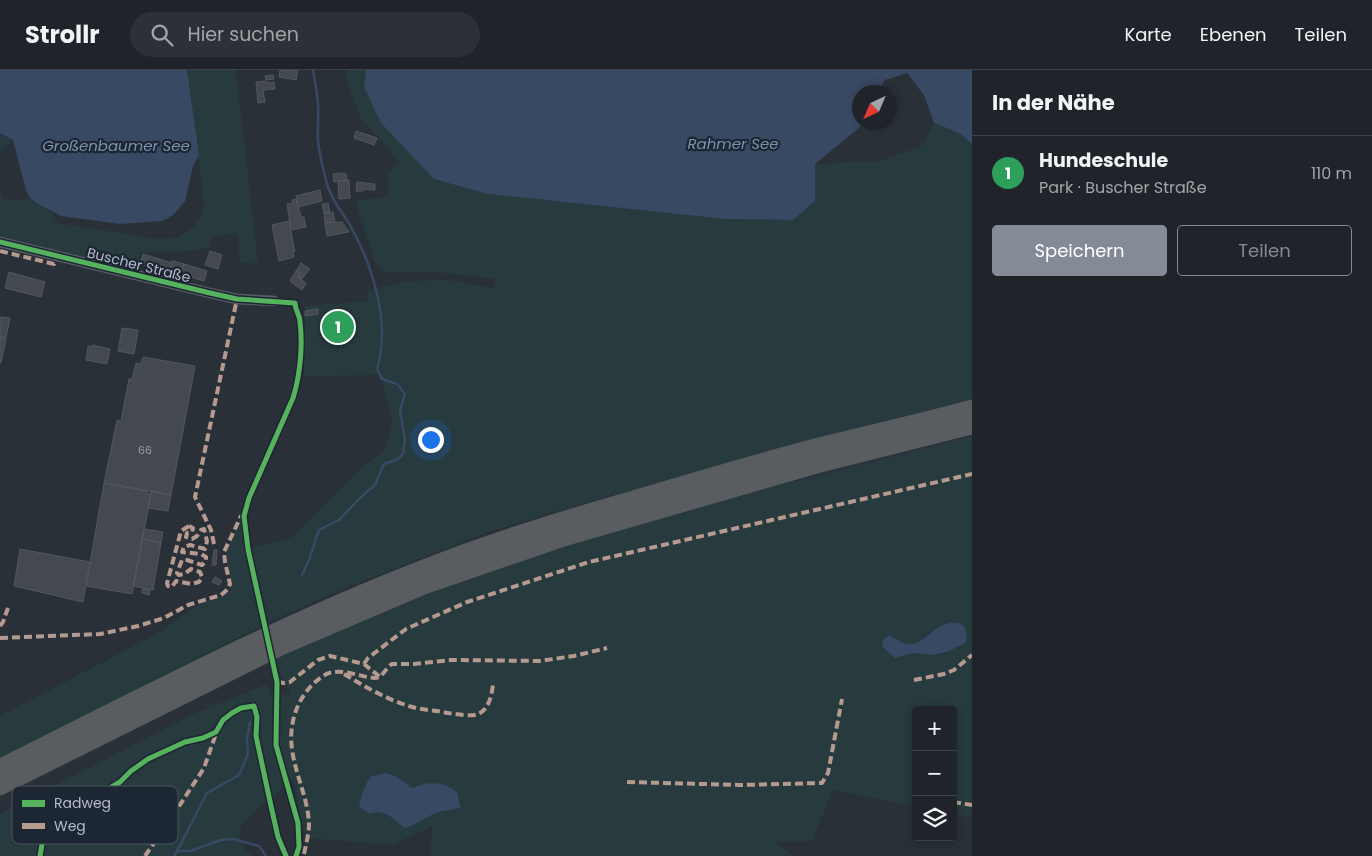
<!DOCTYPE html>
<html lang="de">
<head>
<meta charset="utf-8">
<style>
	:root { --surface:#20242a; --page:#2d3036; --text:#f1f3f6; --muted:#a2a4a8; --line:#3d4147; --accent:#848b96 }
	body { margin:0; font-family:Poppins,sans-serif; background:var(--page); color:var(--text) }
	.controls { position:absolute; right:15px; bottom:15px; display:grid; overflow:hidden; border-radius:5px; box-shadow:0 2px 8px #0003 }
	.controls button { width:45px; height:45px; display:grid; place-items:center; padding:0; border:0; border-bottom:1px solid var(--line); background:var(--surface); color:var(--text); font:25px sans-serif }
	.compass { position:absolute; left:852px; top:15px; width:45px; height:45px; border-radius:50%; background:var(--surface); box-shadow:0 2px 8px #0003; rotate:224deg }
	.you { position:absolute; left:430px; top:369px; width:18px; height:18px; margin:-12px; border:4px solid #fff; border-radius:50%; background:#1a73e8; box-shadow:0 0 0 8px #1a73e833 }
	.badge { display:grid; place-items:center; width:32px; height:32px; border-radius:50%; background:var(--accent); color:#fff; font-size:16px; font-weight:700 }
	.pin { position:absolute; translate:-50% -50%; border:2px solid #fff; box-shadow:0 1px 5px #0006 }
	.list { margin:0; padding:0; list-style:none }
	h2 { display:flex; justify-content:space-between; align-items:center; height:65px; margin:0; padding:0 20px; font-size:21px }
	h2 small { font-size:16px; font-weight:400; color:var(--muted) }
	.list li { display:grid; grid-template-columns:32px 1fr auto; gap:15px; align-items:center; box-sizing:border-box; height:75px; padding:0 20px; border-top:1px solid var(--line) }
	.list b { display:block; font-size:19px; white-space:nowrap }
	.list p { margin:0; font-size:16px; white-space:nowrap; color:var(--muted) }
	.list em { font-size:16px; font-style:normal; color:var(--muted) }
	.actions { display:flex; gap:10px; padding:15px 20px }
	.actions a { flex:1; padding:11px 0; border:1px solid var(--accent); border-radius:5px; text-align:center; font-size:18px; color:var(--accent) }
	.actions .main { background:var(--accent); color:#fff }
	.icon { flex:none; width:28px; height:28px; fill:none; stroke:currentColor; stroke-width:2; stroke-linecap:round; stroke-linejoin:round }
	.map { position:relative; flex:none; width:972px; height:786px; overflow:hidden }
	header { display:flex; align-items:center; gap:30px; box-sizing:border-box; height:70px; padding:0 25px; background:var(--surface); border-bottom:1px solid var(--line) }
	header strong { font-size:24px }
	nav { display:flex; gap:28px; margin-inline-start:auto; font-size:18px }
	.search { width:350px; height:45px; background:var(--page); display:flex; align-items:center; gap:12px; box-sizing:border-box; padding:0 18px; border-radius:28px; color:var(--muted); font-size:19px }
	main { display:flex }
	aside { flex:1; background:var(--surface) }
	.map>svg:first-child { display:block }
	.green { fill:#273a3e }
	.water { fill:#384963 }
	.lines { fill:none; stroke-linecap:round; stroke-linejoin:round }
	.stream { stroke:#384963; stroke-width:2.5 }
	.building { fill:#444950; stroke:#52575f }
	.street-casing { stroke:#484c53; stroke-width:11 }
	.highway-casing { stroke:#474c53; stroke-width:19 }
	.street { stroke:#5a5e66; stroke-width:10 }
	.highway { stroke:#5a5d60; stroke-width:18 }
	.quiet { stroke:#b69a8f; stroke-width:4; stroke-dasharray:8 4; stroke-linecap:butt }
	.cycleway-casing { stroke:#1d2633; stroke-width:8 }
	.cycleway { stroke:#56b35d; stroke-width:5 }
	.labels { text-anchor:middle; stroke-width:4.5; stroke-linejoin:round; paint-order:stroke }
	.number-label { font-size:11px; fill:#989fab }
	.street-label { font-size:14px; fill:#b4bcc9; stroke:#1d2633 }
	.water-label { font-size:15px; font-style:italic; fill:#7c92b1; stroke:#1d2633 }
	.key { fill:#1d2633; stroke:#4a5360; stroke-width:1 }
	.key-label { font-size:14px; fill:#b4bcc9 }
</style>
</head>
<body>
<header>
<strong>Strollr</strong>
<div class="search"><svg class="icon" aria-label="search" viewBox="0 0 24 24"><circle cx="10" cy="10" r="6"/><path d="M15 15l6 6"/></svg>Hier suchen</div>
<nav><a>Karte</a><a>Ebenen</a><a>Teilen</a></nav>
</header>
<main>
<div class="map">
<svg width="972" height="786" viewBox="0 0 972 786">
	<rect width="100%" height="100%" fill="#2a3038"/>
	<path class="green" d="M187,0H236L258,194L240,192L237,164L212,166L209,178L193,181L140,182L136,198L0,168V120L3,128L24,131L30,128L38,134L52,142L57,153L158,169L178,167L193,157L202,144L204,133Z
		M347,0H366L364,17L488,124L725,149L792,150L815,131V94L880,91L923,75L934,53L959,63L972,74V329L809,370L551,443L483,464L343,519L267,553L252,478L292,467L364,396L386,379L392,350L381,305L304,306L305,236L367,231L368,221L408,211L449,210L493,218L496,209L445,203L386,202L376,194L359,146L356,131L389,126L387,103L399,93L378,66L361,50L346,8Z
		M0,63L13,70L0,82Z
		M972,366V748L953,744V640H916V737L833,720L812,771L774,772L793,786H430L432,756L393,775L305,768L293,709L241,754L240,774L252,786H0V744L191,645L267,614L271,626L291,624L273,589L358,550L427,523L567,474L693,437Z
		M240,449H242L246,479L261,556L0,687V646L160,562L197,535L222,526L230,521L232,514L227,492L226,482Z"/>
	<path class="water" d="M0,0H187L199,85L193,96L185,131L173,145L162,151L120,154L61,146L38,134L30,128L26,120L13,70L0,63Z
		M366,0H972V74L959,63L934,53L924,25L907,3L885,10L878,22H859V52L862,53L859,58L815,94V131L793,150L725,149L488,124L434,109L381,53L364,17Z
		M958,553L965,557L967,568L965,573L947,582L931,585L913,583L895,588L882,576L883,570L889,565C895,568 901,573 907,574C921,576 928,563 939,557C945,553 951,553 958,553Z
		M386,703L395,706L412,718C417,717 420,715 424,714C436,712 450,714 458,724L460,738C452,740 444,740 436,743C427,746 411,758 404,758C394,749 385,738 370,744L359,736C361,726 365,713 372,706Z"/>
	<g class="lines">
		<path class="stream" d="M302,505L309,490L319,460L339,450L361,427L375,415L384,394L398,389L403,384L405,370L400,340L405,324L397,314L382,309L377,299C391,255 373,196 351,157C343,143 333,132 328,117C324,103 320,87 318,72C317,60 319,47 318,34C317,23 315,11 313,0
			M177,781L207,723L239,705L248,684L247,668L250,652
			M174,786L177,781H190L221,770L233,769L259,776L266,786"/>
	</g>
	<path class="building" d="M280,0H298L296,10L279,7Z
		M273,5L274,9L266,10L265,6Z
		M266,11V13L274,12L275,19L263,20L265,32L258,33L256,12Z
		M356,61L377,68L374,75L354,68Z
		M342,103L346,104L347,110L334,112L333,104Z
		M349,110L350,128L339,129L338,111Z
		M357,112L375,114V120L363,119V121H356Z
		M320,120L322,131L298,137L296,126Z
		M296,129L301,147H304L306,157L291,160L287,134L293,133L292,130Z
		M328,133L330,143H324L322,134Z
		M333,142L335,152L325,153L324,143Z
		M289,151L294,178L295,181L293,182L294,187L279,191L272,155Z
		M342,152L349,162L327,166L325,153Z
		M210,181L222,185L218,199L205,195Z
		M143,184L172,193L169,203L140,194Z
		M172,191L184,194L181,204L170,201Z
		M301,193L310,199L302,209L298,207L300,203L296,201Z
		M184,194L207,201L204,211L181,204Z
		M296,201L300,203L298,207L306,213L302,220L290,211Z
		M9,202L45,212L41,227L5,218Z
		M318,239V244L305,246V241Z
		M0,247L10,248L6,268L0,267Z
		M122,258L138,260L134,284L118,281Z
		M0,267L6,269L1,293H0Z
		M92,275L110,279L107,294L86,290L88,276L92,277Z
		M143,287L195,296L171,425L104,413L117,350L121,351L129,309H132L136,293L141,294Z
		M104,413L147,421L146,423L151,424L132,524L86,516Z
		M151,421L171,425L168,441L148,438Z
		M144,459L163,462L161,473L142,469Z
		M142,469L161,473L153,520L133,516Z
		M20,479L90,492L83,532L14,516Z
		M214,480H217L216,495H212Z
		M215,507L222,511L219,515L212,512Z
		M142,519L150,520L149,525L142,523Z"/>
	<g class="lines">
		<g class="street-casing">
			<path id="street" d="M0,172L210,223L237,229L274,231"/>
		</g>
		<g class="highway-casing">
			<path id="highway" d="M0,698C137,630 273,558 416,502C482,475 550,454 619,434C684,415 749,395 815,378C867,365 920,353 972,339
				M0,716L281,576L424,515L564,467L817,394L972,355"/>
		</g>
		<use href="#street" class="street"/>
		<use href="#highway" class="highway"/>
		<path class="quiet" d="M0,181L54,194L57,186
			M189,456L193,458L192,462L187,463L186,467L192,469L197,466L201,460L204,459L207,471L205,479L190,475L184,477L182,482L201,484L206,487V491L202,495L187,490H182L177,503L179,505L184,504L191,499L200,502L202,507L199,512L191,514L176,511L172,517L168,516L167,513L181,461Z
			M214,474L211,460L195,427L237,229
			M0,556L3,552L8,538
			M0,568L100,564L138,556L164,548L188,535L221,525L228,519L230,514L225,492L224,482L241,446H243
			M364,594L368,588L406,559L467,532L589,492L972,404
			M344,604C364,616 384,628 406,635C419,640 434,640 448,643C457,644 470,647 478,644C489,640 492,624 493,614
			M914,610L944,604L954,600L972,585
			M277,612L284,613L290,612L318,590L330,586L364,594L380,607
			M627,712L741,715L822,713L828,703L842,629
			M913,724H916
			M953,732L972,735
			M304,784C306,774 309,764 309,754C308,728 295,704 292,679C288,651 299,622 323,606C340,594 370,612 379,607C384,604 387,597 392,594H414L452,590L540,591L574,586L607,578
			M145,786L174,744L204,698L217,661"/>
		<g class="cycleway-casing">
			<path id="cycleway" d="M0,172L210,223L237,229L295,233C295,240 300,245 300,252C303,275 300,306 293,328L249,428L244,446L248,479L277,612L276,675L298,753L299,777L296,786
				M40,786L43,769L51,754L120,712L131,701L148,689L185,672L203,668L216,662L223,650L232,643L241,638L254,636L257,647L256,666L271,736L278,767L286,786"/>
		</g>
		<use href="#cycleway" class="cycleway"/>
	</g>
	<g class="labels">
		<g class="number-label">
			<text x="145" y="384">66</text>
		</g>
		<g class="street-label">
			<text transform="translate(139 195) rotate(14)" y="5">Buscher Straße</text>
		</g>
		<g class="water-label">
			<text x="733" y="79">Rahmer See</text>
			<text x="116" y="81">Großenbaumer See</text>
		</g>
	</g>
	<rect x="12" y="716" width="166" height="58" rx="8" class="key"/>
	<rect x="22" y="730" width="23" height="7" fill="#56b35d"/>
	<rect x="22" y="753" width="23" height="6" fill="#b69a8f"/>
	<g class="key-label">
		<text x="54" y="738">Radweg</text>
		<text x="54" y="761">Weg</text>
	</g>
</svg>
<div class="controls">
<button>+</button>
<button>−</button>
<button><svg class="icon" aria-label="layers" viewBox="0 0 24 24"><path d="M12 4l9 5-9 5-9-5zM3 14l9 5 9-5"/></svg></button>
</div>
<svg class="compass" viewBox="-18 -18 36 36"><path d="M0-13l5 13h-10z" fill="#e53935"/><path d="M0 13l5-13h-10z" fill="#a2a4a8"/></svg>
<div class="you"></div>
<div class="pin badge" style="left:338px;top:257px;background:#2e9e5b">1</div>
</div>
<aside>
<h2>In der Nähe<small></small></h2>
<ul class="list">
<li><span class="badge" style="background:#2e9e5b">1</span><div><b>Hundeschule</b><p>Park · Buscher Straße</p></div><em>110 m</em></li>
</ul>
<div class="actions"><a class="main">Speichern</a><a>Teilen</a></div>
</aside>
</main>
</body>
</html>
